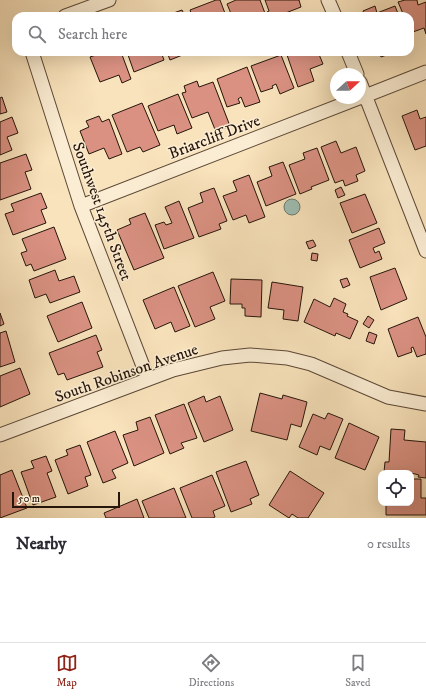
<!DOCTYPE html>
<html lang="en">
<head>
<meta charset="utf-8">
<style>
	:root { --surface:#fff; --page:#f2f2f3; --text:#2b2b33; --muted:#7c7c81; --line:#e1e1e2; --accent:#8f2418 }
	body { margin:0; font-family:"IM FELL DW Pica",serif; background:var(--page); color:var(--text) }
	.controls { position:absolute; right:12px; bottom:12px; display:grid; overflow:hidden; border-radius:8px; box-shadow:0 4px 16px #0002 }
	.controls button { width:36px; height:36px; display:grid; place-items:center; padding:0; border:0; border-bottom:1px solid var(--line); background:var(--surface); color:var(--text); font:20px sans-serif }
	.compass { position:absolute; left:330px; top:68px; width:36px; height:36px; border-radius:50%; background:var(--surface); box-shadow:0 4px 16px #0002; rotate:69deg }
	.scale { position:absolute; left:12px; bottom:10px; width:108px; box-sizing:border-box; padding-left:4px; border:2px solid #26150a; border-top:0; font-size:11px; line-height:14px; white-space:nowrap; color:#26150a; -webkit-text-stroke:3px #fbedd3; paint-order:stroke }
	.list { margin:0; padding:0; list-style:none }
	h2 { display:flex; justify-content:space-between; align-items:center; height:52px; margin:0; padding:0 16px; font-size:17px }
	h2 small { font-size:13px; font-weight:400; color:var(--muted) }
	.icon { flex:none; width:22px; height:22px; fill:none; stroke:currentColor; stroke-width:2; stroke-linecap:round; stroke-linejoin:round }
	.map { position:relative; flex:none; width:426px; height:518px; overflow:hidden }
	.search { position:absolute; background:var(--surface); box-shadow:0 4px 16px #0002; left:12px; right:12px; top:12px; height:44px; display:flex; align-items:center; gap:10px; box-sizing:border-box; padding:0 14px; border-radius:12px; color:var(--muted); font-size:15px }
	.sheet { height:124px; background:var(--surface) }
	nav { display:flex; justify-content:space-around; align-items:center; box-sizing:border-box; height:56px; border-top:1px solid var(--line); background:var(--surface); font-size:11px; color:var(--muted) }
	nav a { display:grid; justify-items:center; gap:2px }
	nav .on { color:var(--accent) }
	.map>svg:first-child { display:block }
	.water { fill:#9ebeb4; stroke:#6e7a70 }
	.building { fill:#da9182; stroke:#26150a }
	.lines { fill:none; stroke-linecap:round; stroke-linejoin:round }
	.street-casing { stroke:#5b4836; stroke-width:15 }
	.street { stroke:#fbedd3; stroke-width:13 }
	.labels { text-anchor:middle; stroke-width:3; stroke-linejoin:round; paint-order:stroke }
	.street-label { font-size:16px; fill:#26150a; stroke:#fbedd3 }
</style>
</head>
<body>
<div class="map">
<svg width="426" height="518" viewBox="0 0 426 518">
	<rect width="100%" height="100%" fill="#f9e3bc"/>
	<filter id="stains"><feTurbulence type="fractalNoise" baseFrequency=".005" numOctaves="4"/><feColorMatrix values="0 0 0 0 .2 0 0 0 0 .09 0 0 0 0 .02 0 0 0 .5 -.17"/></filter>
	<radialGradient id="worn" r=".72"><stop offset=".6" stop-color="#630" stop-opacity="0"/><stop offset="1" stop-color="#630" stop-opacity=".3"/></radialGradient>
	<path class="water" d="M284 207a8 8 0 1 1 16 0a8 8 0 1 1-16 0Z"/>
	<path class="building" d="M216,0H220L226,16H192L190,10Z
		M236,0H260L266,16H232L227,4Z
		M265,0H299L301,7L283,14L284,16H268L267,12L269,11Z
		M405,0H417L418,5L426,2V34L424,28L410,33V16H404L398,2Z
		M375,6L377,13L395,6L399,16H365L363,11Z
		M182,10L185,16H168V15Z
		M105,52H121L131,79L122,83L119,75L100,82L90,57Z
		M127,52H161L164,60L134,72Z
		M167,52H184L185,54L170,60Z
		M286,52H318L323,64L310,69L314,81L298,87Z
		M379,52H391L392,53L381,57Z
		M281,55L294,88L280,94L276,84L272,86L273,88L261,92L251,66Z
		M247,67L260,102L245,107L241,97L238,99L240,103L227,107L217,79Z
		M197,81L199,87L213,82L230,126L216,132L208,112L192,118L182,93L186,92L184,86Z
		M178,94L192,128L177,134L174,125L158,131L148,106Z
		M2,97L7,112L0,114V98Z
		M142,103L160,145L143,152L140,147L127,152L112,115Z
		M417,110L420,119L426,117V146L415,150L402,116Z
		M99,116L102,122L109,119L122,154L109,159L104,148L89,154L80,131L89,127L86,121Z
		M12,117L18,133L7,137L12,150L0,155V122Z
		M336,141L341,153L356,147L365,171L356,175L358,181L345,186L343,180L335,183L321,147Z
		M317,148L329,180L311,187L312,189L300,194L289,165L305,159L303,153Z
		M26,154L32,170L25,172L31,189L0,200V163Z
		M283,162L296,194L266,206L257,182L272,176L269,167Z
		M249,175L265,217L249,223L246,215L233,220L223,196L237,191L233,181Z
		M341,187L345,195L338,198L335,190Z
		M214,188L227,221L219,224L221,229L199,237L188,208L203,202L200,193Z
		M41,193L47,208L41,210L46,223L13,235L5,214L14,211L11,204Z
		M365,194L377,223L352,233L340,203Z
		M179,201L194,238L164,249L155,225L164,222L166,225L172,223L165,207Z
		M145,213L164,258L134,270L117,230L131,224L129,219Z
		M54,227L66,259L34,271L31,264L26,266L21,253L27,251L22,239Z
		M379,228L385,243L373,248L375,253L379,251L382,259L360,268L349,240Z
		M313,240L316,246L309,249L306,242Z
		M312,253L318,254L317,261L311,260Z
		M395,268L407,299L381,310L370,277Z
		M55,270L59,281L74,276L80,292L50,303L46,294L35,298L29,280Z
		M213,272L225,301L210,307L215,319L195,327L178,286Z
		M347,278L350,285L343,288L340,280Z
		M231,279L262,280L261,317L245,316V308H242V304H230Z
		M272,282L303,287L298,321L283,319L284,310L268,308Z
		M174,287L190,326L175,332L171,322L155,329L143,300Z
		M334,298L346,304L343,312L348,314L347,316L358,321L350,339L336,333L335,336L304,322L314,299L330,307Z
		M82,302L92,328L58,342L47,316Z
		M0,313L4,324L0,326Z
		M368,316L374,320L369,328L363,324Z
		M418,317L426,337V354L417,357L413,347L411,348L412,352L398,357L388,329Z
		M6,331L15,362L0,367V333Z
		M369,332L377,335L374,344L366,341Z
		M96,335L102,350L97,352L103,367L67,380L64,373L58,375L49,353Z
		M20,368L30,394L0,407V376Z
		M260,393L282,399L283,395L307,402L301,427L291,424L287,440L251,431Z
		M204,396L206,402L220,396L233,430L204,442L188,403Z
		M184,404L197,438L181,443L184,448L170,454L155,415Z
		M328,413L343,419L330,450L320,446L317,455L299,447L313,414L325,419Z
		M150,417L164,453L134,466L123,435L138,430L136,422Z
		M349,423L379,437L365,470L335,458Z
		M391,429L405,430L404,440L426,442V478L418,477L419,475L411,473L384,472L385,462H389Z
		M115,431L128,463L112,470L116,478L103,483L87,442Z
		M80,445L91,475L85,477L88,486L68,494L55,460L68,455L66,450Z
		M46,456L52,471L47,473L56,497L33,505L21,472L34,468L31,461Z
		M246,461L259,495L250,499L252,504L231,512L216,472Z
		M12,470L27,508L0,518V475Z
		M290,471L324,493L308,518H298L292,514L289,518L269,505Z
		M212,475L225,506L213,511L215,517L213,518H192L180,488Z
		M411,479H421V498H426V515H386V503H411Z
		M174,488L186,518H149L142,501Z
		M137,499L144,518H106L104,513Z"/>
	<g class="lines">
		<g class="street-casing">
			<path id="street" d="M328,0L335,16
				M65,16L109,0
				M32,52L81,206L148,379
				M348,52L357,74
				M360,82L426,251
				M360,98L426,72
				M81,206L359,98
				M0,435L173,370L222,358L250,355L287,358L311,364L388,397L426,404"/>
		</g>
		<use href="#street" class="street"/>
	</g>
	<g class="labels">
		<g class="street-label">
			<text transform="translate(214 136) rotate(-21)" y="6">Briarcliff Drive</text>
			<text transform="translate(103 211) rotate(70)" y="6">Southwest 145th Street</text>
			<text transform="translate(126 372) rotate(-19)" y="6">South Robinson Avenue</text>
		</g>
	</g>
	<rect width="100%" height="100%" filter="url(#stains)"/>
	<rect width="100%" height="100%" fill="url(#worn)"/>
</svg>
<div class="controls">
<button><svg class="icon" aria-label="locate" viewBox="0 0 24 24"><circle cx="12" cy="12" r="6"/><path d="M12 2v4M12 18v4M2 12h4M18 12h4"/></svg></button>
</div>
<svg class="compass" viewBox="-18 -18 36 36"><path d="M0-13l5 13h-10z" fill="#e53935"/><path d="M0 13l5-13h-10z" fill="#7c7c81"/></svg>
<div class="scale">50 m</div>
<div class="search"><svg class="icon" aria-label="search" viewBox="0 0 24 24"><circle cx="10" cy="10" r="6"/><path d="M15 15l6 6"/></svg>Search here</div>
</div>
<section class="sheet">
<h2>Nearby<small>0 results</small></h2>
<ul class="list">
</ul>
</section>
<nav>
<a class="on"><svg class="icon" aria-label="map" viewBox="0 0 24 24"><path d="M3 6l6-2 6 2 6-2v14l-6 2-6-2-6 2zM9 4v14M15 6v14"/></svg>Map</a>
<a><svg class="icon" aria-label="directions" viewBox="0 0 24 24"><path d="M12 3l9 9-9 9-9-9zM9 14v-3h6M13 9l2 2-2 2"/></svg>Directions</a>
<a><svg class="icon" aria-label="saved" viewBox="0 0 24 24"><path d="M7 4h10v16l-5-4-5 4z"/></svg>Saved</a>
</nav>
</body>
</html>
